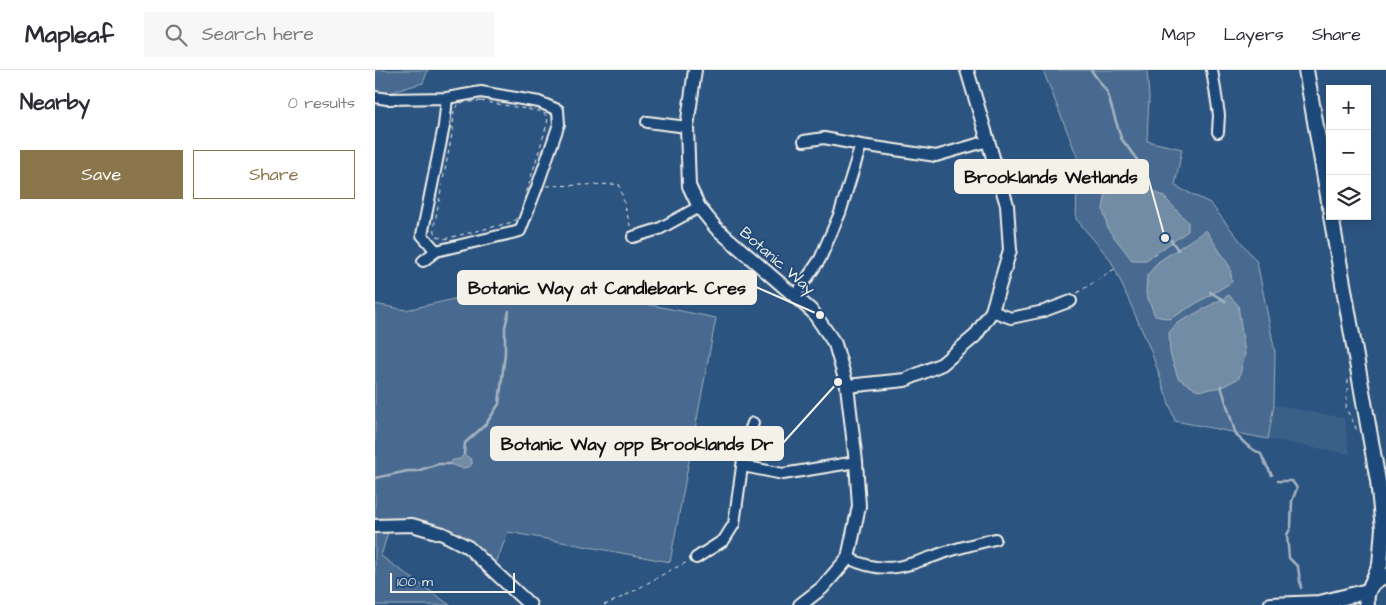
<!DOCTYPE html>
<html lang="en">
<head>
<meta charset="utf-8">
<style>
	:root { --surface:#fff; --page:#f7f7f7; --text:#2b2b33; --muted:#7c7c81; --line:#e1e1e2; --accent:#8a764a }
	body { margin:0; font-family:"Architects Daughter",sans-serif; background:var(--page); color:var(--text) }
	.controls { position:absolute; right:15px; top:15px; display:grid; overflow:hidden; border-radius:0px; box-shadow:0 2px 8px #0003 }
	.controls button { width:45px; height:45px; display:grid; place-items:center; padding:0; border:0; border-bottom:1px solid var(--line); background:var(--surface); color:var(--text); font:25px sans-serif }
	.scale { position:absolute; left:15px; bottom:12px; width:125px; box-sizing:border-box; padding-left:5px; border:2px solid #f4f1e8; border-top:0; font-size:14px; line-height:18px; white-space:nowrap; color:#f4f1e8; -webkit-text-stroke:4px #1f4a7a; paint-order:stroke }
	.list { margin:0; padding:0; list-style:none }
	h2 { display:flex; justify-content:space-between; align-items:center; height:65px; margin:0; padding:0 20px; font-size:21px }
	h2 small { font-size:16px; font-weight:400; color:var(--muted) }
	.actions { display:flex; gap:10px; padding:15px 20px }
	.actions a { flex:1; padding:11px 0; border:1px solid var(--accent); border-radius:0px; text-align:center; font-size:18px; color:var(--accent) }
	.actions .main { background:var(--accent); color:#fff }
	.icon { flex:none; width:28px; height:28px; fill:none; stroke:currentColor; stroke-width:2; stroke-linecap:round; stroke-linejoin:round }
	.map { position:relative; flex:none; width:1011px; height:535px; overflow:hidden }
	header { display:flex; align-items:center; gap:30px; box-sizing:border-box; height:70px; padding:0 25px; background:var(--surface); border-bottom:1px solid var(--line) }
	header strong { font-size:24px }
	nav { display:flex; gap:28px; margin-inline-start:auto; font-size:18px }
	.search { width:350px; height:45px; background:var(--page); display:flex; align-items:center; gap:12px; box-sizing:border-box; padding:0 18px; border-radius:0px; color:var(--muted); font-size:19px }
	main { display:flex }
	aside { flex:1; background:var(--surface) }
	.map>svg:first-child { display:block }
	.built { fill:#3b6088 }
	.green { fill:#496b90; stroke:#9eaebc }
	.water { fill:#738ca6; stroke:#a7b4c0 }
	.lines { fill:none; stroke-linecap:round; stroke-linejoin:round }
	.stream { stroke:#a7b4c0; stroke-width:2.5 }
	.minor-casing { stroke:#f4f1e8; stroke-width:14 }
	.tertiary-casing { stroke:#f4f1e8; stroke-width:16 }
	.secondary-casing { stroke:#f4f1e8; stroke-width:18 }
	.path { stroke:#f4f1e8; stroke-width:1; stroke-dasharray:4 4; stroke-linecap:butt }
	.minor { stroke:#1f4a7a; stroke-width:10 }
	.tertiary { stroke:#1f4a7a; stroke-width:12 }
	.secondary { stroke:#1f4a7a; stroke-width:14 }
	.labels { text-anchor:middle; stroke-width:4; stroke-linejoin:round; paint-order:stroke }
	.street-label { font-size:16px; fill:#f4f1e8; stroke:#1f4a7a }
	.leader { fill:none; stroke:#f4f1e8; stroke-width:2 }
	.callout-dot { fill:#f4f1e8; stroke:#1f4a7a; stroke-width:2 }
	.callout { fill:#f4f1e8; stroke:#f4f1e8; stroke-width:2 }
	.callout-label { font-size:18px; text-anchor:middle; font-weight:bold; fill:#111 }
</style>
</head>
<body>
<header>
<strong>Mapleaf</strong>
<div class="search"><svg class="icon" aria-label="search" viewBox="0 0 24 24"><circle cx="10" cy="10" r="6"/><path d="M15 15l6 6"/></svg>Search here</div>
<nav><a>Map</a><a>Layers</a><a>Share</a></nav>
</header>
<main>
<aside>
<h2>Nearby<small>0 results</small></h2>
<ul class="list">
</ul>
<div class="actions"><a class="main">Save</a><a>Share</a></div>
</aside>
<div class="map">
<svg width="1011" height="535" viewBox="0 0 1011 535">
	<rect width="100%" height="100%" fill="#2c5481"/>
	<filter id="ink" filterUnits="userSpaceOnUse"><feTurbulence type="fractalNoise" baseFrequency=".02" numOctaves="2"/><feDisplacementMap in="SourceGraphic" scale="10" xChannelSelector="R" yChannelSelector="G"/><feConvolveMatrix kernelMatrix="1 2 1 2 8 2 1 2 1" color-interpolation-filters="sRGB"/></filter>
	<g filter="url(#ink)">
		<path class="built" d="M899,335L969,348L975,384L893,369Z"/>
		<path class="green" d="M0,0H53L48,13L0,27Z
			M668,0H772L774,27L772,71L807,79L800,116L835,133L882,192L900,282L899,335L893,369L800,351L776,281L741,201L734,188L701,149L703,89Z
			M157,211L341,248L295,492L133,462L120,496L38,449H13V462L6,486L75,535H0V234L31,240Z"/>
		<path class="water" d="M740,111H761L789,127L813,152V161L771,190H757L733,159L728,140L731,120Z
			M831,160L855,197L857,212L795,249L780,246L771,223L772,206L783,192Z
			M854,225L863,235L870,284L864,308L847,317L823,321L803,308L795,283L794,263L801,254Z
			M89,384L97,390V394L94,397L87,398L74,394L78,390L85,389Z"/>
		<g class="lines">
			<path class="stream" d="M716,0L732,22L746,68L765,94L767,115
				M796,170L803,180
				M835,222L850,231
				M846,316L861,365L874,377L886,384L890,393L897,405
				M89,384L90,373L111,354L124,334L130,283V257L134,241
				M0,408L33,401H42L63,394H74
				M903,411H917L922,418L917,431L916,457L912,465L914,488L923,497L926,518"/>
			<g class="minor-casing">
				<path id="minor" d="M837,0L844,45L843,62
					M0,27L12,29L72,28L106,22L164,32L183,40L184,54L162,117L145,161L61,181L47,165L69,56L72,28
					M272,52L312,57
					M429,71L449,68L486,75L561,86L613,71
					M258,167L284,159L324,137
					M48,191L61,181
					M420,226L445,189L465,143L486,75
					M617,241L636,248L669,241L696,231
					M368,396L408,404L481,392
					M321,488L349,470L359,454L370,375L378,353
					M473,488C512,507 532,495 571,482C587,477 603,473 620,469"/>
			</g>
			<g class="tertiary-casing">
				<path id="tertiary" d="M320,0L312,57L313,87L314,116L324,137L341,158L438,242L460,274L472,316L481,392L484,436L473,488L447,518L425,535
					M472,316L530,310L567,294L600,266L617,241L635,180L632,135L592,0
					M0,456L37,455L68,464L93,477L155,535"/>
			</g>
			<g class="secondary-casing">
				<path id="secondary" d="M931,0L955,137
					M956,146L1003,411L1008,458L1005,495L996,515
					M896,535L945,533L993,521
					M992,535C990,521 997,510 1011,506"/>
			</g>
			<path class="path" d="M106,31L168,42L173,48L172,54L145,144L138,152L69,169L61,166L59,157L78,59L79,40L84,33Z
				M172,116L244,114L256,159
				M702,223L741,198
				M973,310L971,339L980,355L982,363
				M229,535C259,524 284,504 313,492"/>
			<use href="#minor" class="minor"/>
			<use href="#tertiary" class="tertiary"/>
			<use href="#secondary" class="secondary"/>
		</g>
	</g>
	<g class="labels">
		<g class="street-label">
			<text transform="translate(403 190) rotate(41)" y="6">Botanic Way</text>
		</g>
	</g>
	<path class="leader" d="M790 168L773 107M445 245L381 217M463 312L408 373"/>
	<g class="callout-dot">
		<circle cx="790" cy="168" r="5"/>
		<circle cx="445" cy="245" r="5"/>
		<circle cx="463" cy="312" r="5"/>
	</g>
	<g class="callout">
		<rect x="580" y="90" width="193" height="33" rx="5"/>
		<rect x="83" y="201" width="298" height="33" rx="5"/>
		<rect x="116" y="357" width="292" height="33" rx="5"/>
	</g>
	<g class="callout-label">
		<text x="676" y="113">Brooklands Wetlands</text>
		<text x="232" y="224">Botanic Way at Candlebark Cres</text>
		<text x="262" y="380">Botanic Way opp Brooklands Dr</text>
	</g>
</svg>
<div class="controls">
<button>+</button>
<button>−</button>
<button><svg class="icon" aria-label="layers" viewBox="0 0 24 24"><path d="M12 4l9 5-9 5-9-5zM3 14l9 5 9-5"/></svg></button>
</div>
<div class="scale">100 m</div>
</div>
</main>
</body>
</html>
